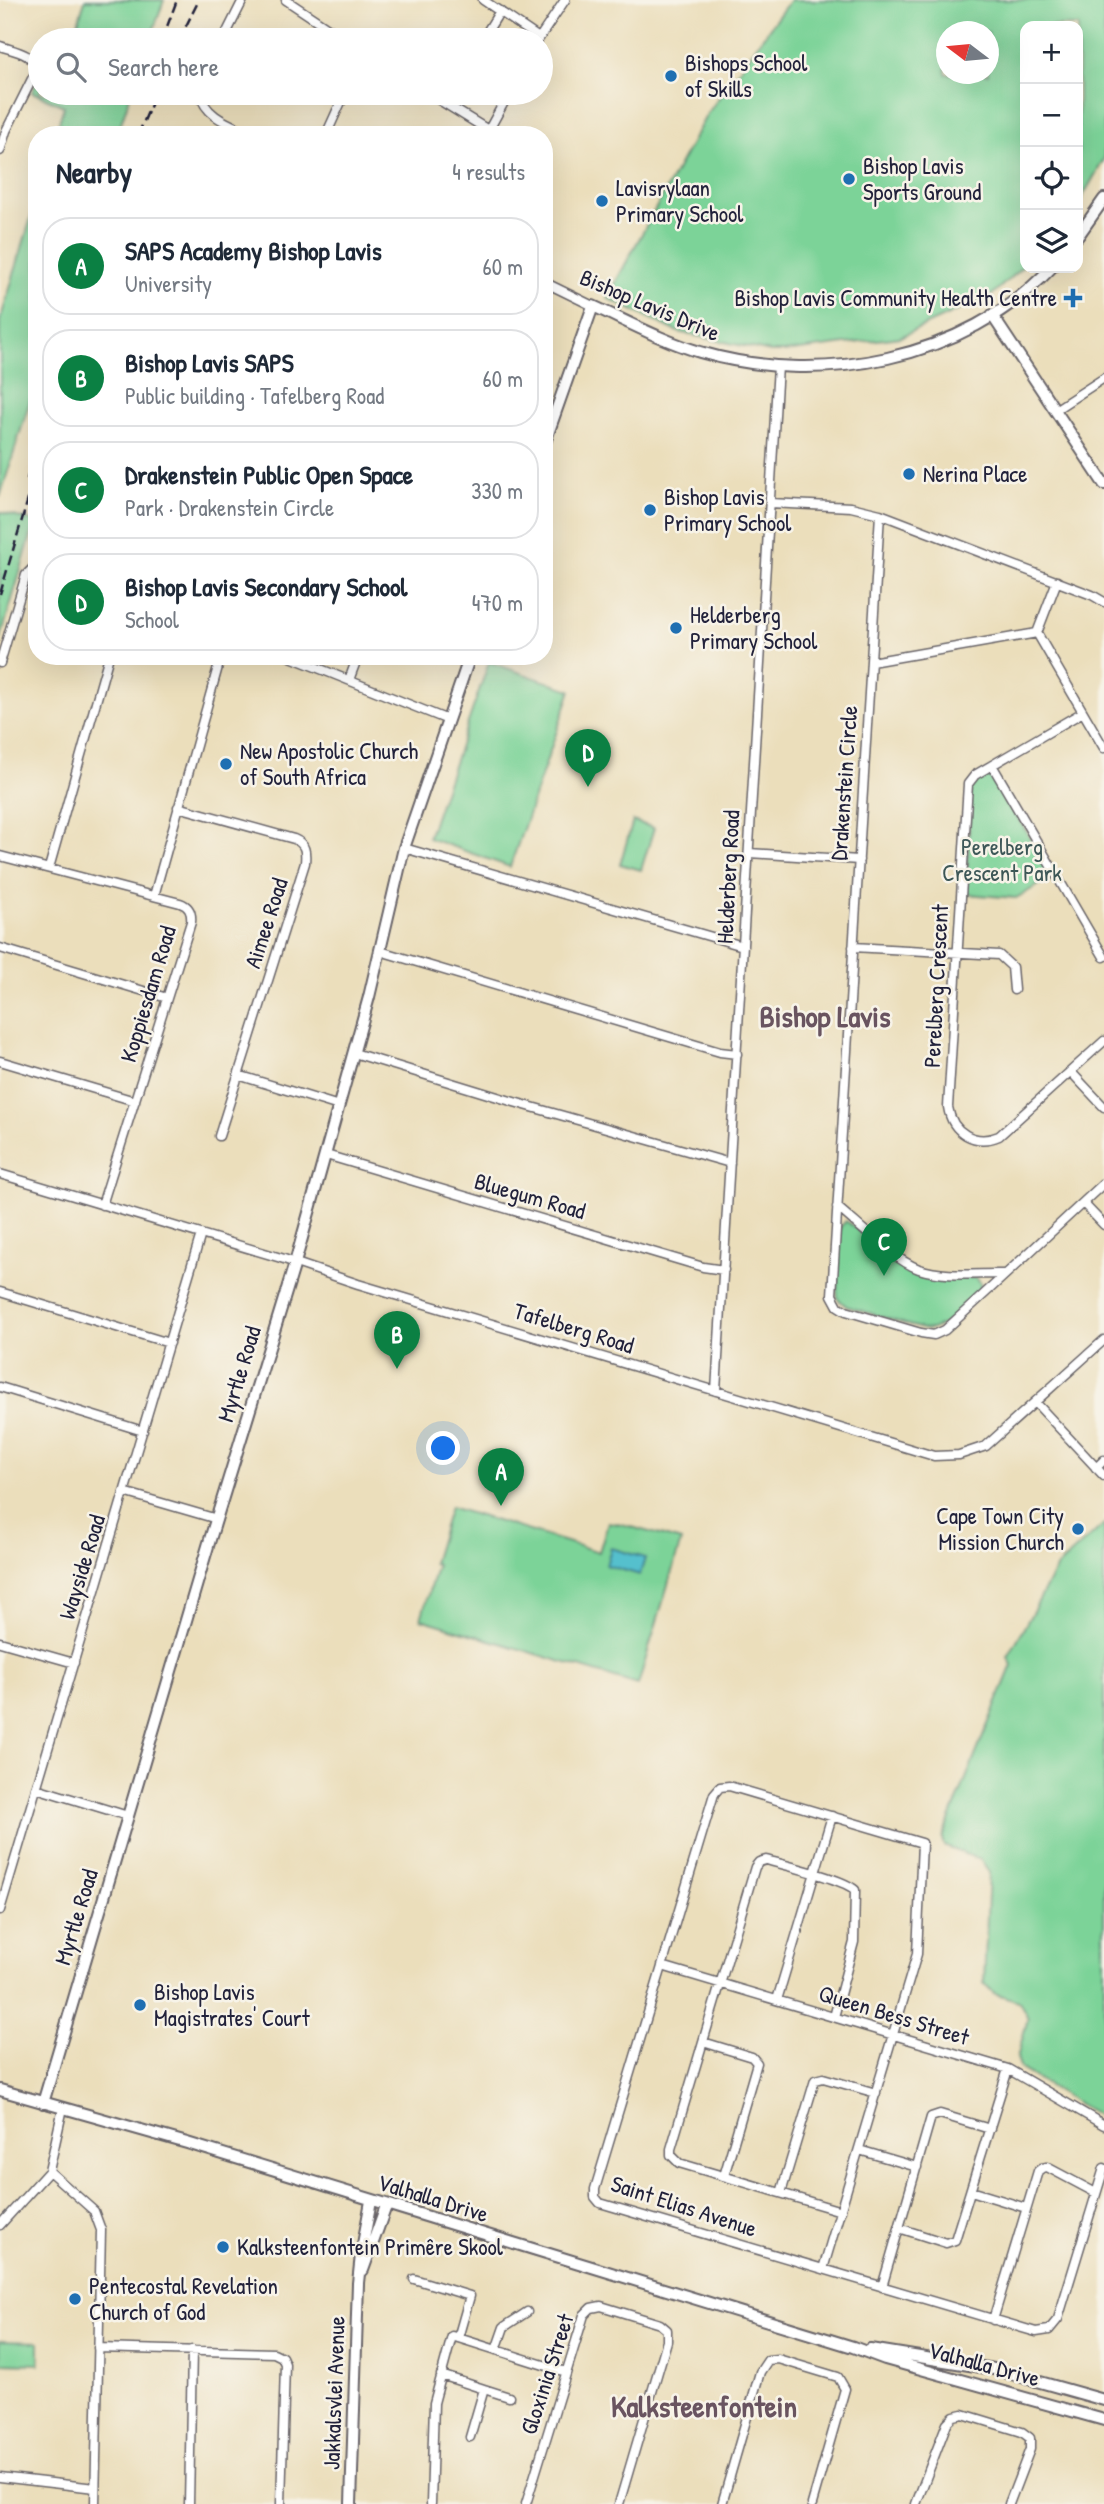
<!DOCTYPE html>
<html lang="en">
<head>
<meta charset="utf-8">
<style>
	:root { --surface:#fff; --page:#f6f6f7; --text:#1f2937; --muted:#747a83; --line:#e0e1e3; --accent:#0b8043 }
	body { margin:0; font-family:"Patrick Hand",sans-serif; background:var(--page); color:var(--text) }
	.controls { position:absolute; right:21px; top:21px; display:grid; overflow:hidden; border-radius:14px; box-shadow:0 7px 28px #0002 }
	.controls button { width:63px; height:63px; display:grid; place-items:center; padding:0; border:0; border-bottom:2px solid var(--line); background:var(--surface); color:var(--text); font:35px sans-serif }
	.compass { position:absolute; left:936px; top:21px; width:63px; height:63px; border-radius:50%; background:var(--surface); box-shadow:0 7px 28px #0002; rotate:286deg }
	.you { position:absolute; left:444px; top:1449px; width:24px; height:24px; margin:-18px; border:5px solid #fff; border-radius:50%; background:#1a73e8; box-shadow:0 0 0 10px #1a73e833 }
	.badge { display:grid; place-items:center; width:46px; height:46px; border-radius:50%; background:var(--accent); color:#fff; font-size:23px; font-weight:700 }
	.pin { position:absolute; translate:-50% -58px; filter:drop-shadow(0 2px 4px #0008) }
	.pin::after { content:''; position:absolute; top:37px; width:24px; height:21px; background:inherit; clip-path:polygon(0 0,100% 0,50% 100%) }
	.list { margin:0; padding:0; list-style:none }
	h2 { display:flex; justify-content:space-between; align-items:center; height:91px; margin:0; padding:0 28px; font-size:30px }
	h2 small { font-size:23px; font-weight:400; color:var(--muted) }
	.list li { display:grid; grid-template-columns:46px 1fr auto; gap:21px; align-items:center; box-sizing:border-box; height:98px; margin:0 14px 14px; padding:0 14px; border:2px solid var(--line); border-radius:28px }
	.list b { display:block; font-size:26px; white-space:nowrap }
	.list p { margin:0; font-size:23px; white-space:nowrap; color:var(--muted) }
	.list em { font-size:23px; font-style:normal; color:var(--muted) }
	.icon { flex:none; width:38px; height:38px; fill:none; stroke:currentColor; stroke-width:2; stroke-linecap:round; stroke-linejoin:round }
	.map { position:relative; flex:none; width:1104px; height:2504px; overflow:hidden }
	.search { position:absolute; background:var(--surface); box-shadow:0 7px 28px #0002; left:28px; top:28px; width:525px; height:77px; display:flex; align-items:center; gap:18px; box-sizing:border-box; padding:0 24px; border-radius:38px; color:var(--muted); font-size:26px }
	.panel { position:absolute; background:var(--surface); box-shadow:0 7px 28px #0002; left:28px; top:126px; width:525px; height:539px; border-radius:28px }
	.map>svg:first-child { display:block }
	.green { fill:#7cd398; stroke:#4f7a6a; stroke-width:2; fill-rule:evenodd }
	.water { fill:#54c0cd; stroke:#3b7184; stroke-width:2 }
	.lines { fill:none; stroke-linecap:round; stroke-linejoin:round }
	.street-casing { stroke:#686468; stroke-width:11 }
	.secondary-casing { stroke:#686468; stroke-width:14 }
	.street { stroke:#fff; stroke-width:8 }
	.secondary { stroke:#fff; stroke-width:10 }
	.rail { stroke:#22223b; stroke-width:2.5; stroke-dasharray:10 5; stroke-linecap:butt }
	.poi-dot { fill:#1f6fb2; stroke:#f7f3e8; stroke-width:2.5 }
	.labels { text-anchor:middle; stroke-width:5; stroke-linejoin:round; paint-order:stroke }
	.poi-label { font-size:23px; fill:#22223b; stroke:#f7f3e8; text-anchor:start }
	.street-label { font-size:23px; fill:#22223b; stroke:#f7f3e8 }
	.park-label { font-size:23px; fill:#3d5757; stroke:#f7f3e8 }
	.district-label { font-size:30px; font-weight:bold; fill:#695460; stroke:#f7f3e8 }
</style>
</head>
<body>
<div class="map">
<svg width="1104" height="2504" viewBox="0 0 1104 2504">
	<rect width="100%" height="100%" fill="#f7f3e8"/>
	<filter id="ink" filterUnits="userSpaceOnUse"><feTurbulence type="fractalNoise" baseFrequency=".0143" numOctaves="2"/><feDisplacementMap in="SourceGraphic" scale="14" xChannelSelector="R" yChannelSelector="G"/><feConvolveMatrix kernelMatrix="1 2 1 2 8 2 1 2 1" color-interpolation-filters="sRGB"/></filter>
	<filter id="wash" filterUnits="userSpaceOnUse"><feTurbulence type="fractalNoise" baseFrequency=".00686" numOctaves="4" result="noise"/><feDisplacementMap in="SourceGraphic" scale="28" xChannelSelector="R" yChannelSelector="G"/><feGaussianBlur stdDeviation="1.57" result="paint"/><feColorMatrix in="noise" values="0 0 0 0 0 0 0 0 0 0 0 0 0 0 0 0 0 1.4 0 .05"/><feComposite in="paint" operator="in"/></filter>
	<g filter="url(#wash)">
		<rect width="100%" height="100%" fill="#ebdebb"/>
		<path class="green" d="M85,0H164L150,40H73Z
			M790,0H1104V159L1078,205V26H1025V264L992,295L900,337L784,352H771L678,332L607,298L707,114ZM946,32H988V74H946Z
			M40,75V93H131L117,135H55L64,106L32,92Z
			M37,198V378L0,497V321Z
			M0,512L35,522L0,640Z
			M489,662L571,690L510,867L428,838Z
			M989,774L996,780L1053,877L1016,898L966,894L971,784L981,775Z
			M633,821L654,828L641,870L620,864Z
			M846,1221L911,1270L935,1277L976,1278L980,1282L981,1289C969,1304 942,1334 922,1329L846,1306L838,1299L837,1292L840,1227Z
			M450,1507L599,1552L608,1522L617,1524L618,1523L681,1541L638,1685L421,1619L437,1564L433,1563Z
			M1104,1524V2119L1021,2069L1017,2058L1028,2018L1019,2001L994,1993L984,1983L989,1872L981,1860L944,1846L942,1838L1012,1665L1008,1657L1057,1567Z
			M0,2341L39,2342V2364L0,2363Z"/>
		<path class="water" d="M611,1548L645,1558L640,1575L606,1565Z"/>
	</g>
	<g filter="url(#ink)">
		<g class="lines">
			<g class="street-casing">
				<path id="street" d="M286,0L346,40
					M483,0L539,38
					M223,40L243,0
					M482,40L500,11
					M538,40L565,0
					M0,46C14,51 33,53 37,69L6,131L0,151
					M200,93C205,118 233,125 253,135
					M428,93L488,130
					M442,102L448,93
					M326,135L345,93
					M486,135L509,93
					M544,282L593,306
					M1055,410L1104,378
					M770,503L851,507L880,514L1092,595L1104,602
					M880,514L832,1295L838,1306L846,1311L921,1333L934,1335L945,1330L1006,1274
					M1037,633L1104,748
					M1037,633L1057,581
					M288,656L448,720
					M871,662L1037,633
					M0,663L26,575L37,564
					M349,680L358,656
					M1083,712L975,775L968,784L948,1107C952,1133 975,1146 999,1136L1104,1041
					M992,765L1104,957
					M178,807L294,839C306,844 306,852 305,863L219,1136
					M404,848L743,946
					M749,853L859,860
					M0,856L180,903C189,906 192,912 191,922L102,1205
					M49,868L109,656
					M154,896L221,656
					M853,947L999,955L1012,967L1014,990
					M0,948L167,998
					M380,951L720,1052L737,1054
					M354,1053L514,1102L730,1163
					M0,1061L135,1101
					M1071,1072L1104,1107
					M238,1075L339,1106
					M326,1155L703,1267L724,1270
					M0,1174L281,1258L358,1284L934,1456L959,1455L986,1446L1104,1340
					M1083,1203L1104,1225
					M837,1207C859,1225 894,1260 919,1269C946,1278 979,1273 1006,1274L1104,1183
					M0,1292L169,1343
					M0,1387L143,1431
					M716,1391L778,366
					M1036,1403L1104,1476
					M1096,1468L1104,1460
					M124,1492L217,1519
					M0,1642L74,1663
					M36,1788L128,1816
					M0,1910L201,1234
					M662,1966L1008,2069L1104,2125
					M777,2000L832,1816
					M834,2017L854,1942L855,1890C844,1879 785,1865 766,1860L759,1862L755,1867L671,2149V2155L679,2163L841,2211
					M703,2042L752,2057L757,2063L724,2176
					M859,2150L917,2167
					M49,2171L94,2211L101,2230L95,2504
					M971,2191L1026,2208
					M781,2193L815,2080L823,2078L876,2093
					M0,2225L49,2171L63,2108
					M899,2228L946,2243L955,2240L1008,2069
					M823,2269L917,1954L922,1843L729,1786L720,1787L714,1794L595,2189V2197L600,2203L1036,2332L1049,2330L1058,2319L1104,2168
					M414,2279L470,2296L458,2338
					M882,2287L931,2117L940,2114L990,2129
					M993,2320L1038,2171L1042,2168L1047,2167L1096,2193
					M98,2348L274,2353L282,2357L285,2364L281,2504
					M496,2350L504,2327L527,2312
					M441,2375L484,2389L470,2437
					M484,2389L509,2397
					M0,2477L95,2488
					M189,2504L192,2350
					M431,2504L434,2403L452,2336L566,2372
					M526,2504L584,2315L591,2308L601,2306L660,2324L667,2330V2341L619,2504
					M722,2504L760,2372L768,2360L778,2359L838,2377L845,2389L812,2504
					M916,2504L947,2423L954,2416L963,2414L1022,2432L1030,2438V2449L1009,2504"/>
			</g>
			<g class="secondary-casing">
				<path id="secondary" d="M1078,236L1104,199
					M992,315L1104,484
					M544,445L593,306C628,322 663,341 700,352C819,387 964,361 1051,268
					M0,2090L187,2143L853,2347L885,2359L1104,2420
					M43,2103L208,1546L295,1263L369,997L404,848L470,656
					M363,2270L386,2206
					M870,2349L994,2369L1104,2400
					M351,2504L358,2283L361,2255L371,2201"/>
			</g>
			<use href="#street" class="street"/>
			<use href="#secondary" class="secondary"/>
			<path class="rail" d="M162,40L177,0
				M179,40L199,0
				M138,135L156,93
				M27,479L37,445
				M0,594L37,469"/>
		</g>
	</g>
	<g class="poi-dot">
		<circle cx="671" cy="76" r="7"/>
		<circle cx="849" cy="179" r="7"/>
		<circle cx="602" cy="201" r="7"/>
		<path d="M1069.5 287.5h7v7h7v7h-7v7h-7v-7h-7v-7h7z"/>
		<circle cx="909" cy="474" r="7"/>
		<circle cx="650" cy="510" r="7"/>
		<circle cx="676" cy="628" r="7"/>
		<circle cx="226" cy="764" r="7"/>
		<circle cx="1078" cy="1529" r="7"/>
		<circle cx="140" cy="2005" r="7"/>
		<circle cx="223" cy="2247" r="7"/>
		<circle cx="75" cy="2299" r="7"/>
	</g>
	<g class="labels">
		<g class="poi-label">
			<text x="685" y="71">Bishops School<tspan x="685" dy="26">of Skills</tspan></text>
			<text x="863" y="174">Bishop Lavis<tspan x="863" dy="26">Sports Ground</tspan></text>
			<text x="616" y="196">Lavisrylaan<tspan x="616" dy="26">Primary School</tspan></text>
			<text x="1057" y="306" text-anchor="end">Bishop Lavis Community Health Centre</text>
			<text x="923" y="482">Nerina Place</text>
			<text x="664" y="505">Bishop Lavis<tspan x="664" dy="26">Primary School</tspan></text>
			<text x="690" y="623">Helderberg<tspan x="690" dy="26">Primary School</tspan></text>
			<text x="240" y="759">New Apostolic Church<tspan x="240" dy="26">of South Africa</tspan></text>
			<text x="1064" y="1524" text-anchor="end">Cape Town City<tspan x="1064" dy="26">Mission Church</tspan></text>
			<text x="154" y="2000">Bishop Lavis<tspan x="154" dy="26">Magistrates' Court</tspan></text>
			<text x="237" y="2255">Kalksteenfontein Primêre Skool</text>
			<text x="89" y="2294">Pentecostal Revelation<tspan x="89" dy="26">Church of God</tspan></text>
		</g>
		<g class="street-label">
			<text transform="translate(650 305) rotate(23)" y="8">Bishop Lavis Drive</text>
			<text transform="translate(844 783) rotate(-86)" y="8">Drakenstein Circle</text>
			<text transform="translate(728 877) rotate(-87)" y="8">Helderberg Road</text>
			<text transform="translate(266 923) rotate(-72)" y="8">Aimee Road</text>
			<text transform="translate(936 986) rotate(-87)" y="8">Perelberg Crescent</text>
			<text transform="translate(148 994) rotate(-73)" y="8">Koppiesdam Road</text>
			<text transform="translate(530 1196) rotate(16)" y="8">Bluegum Road</text>
			<text transform="translate(574 1328) rotate(17)" y="8">Tafelberg Road</text>
			<text transform="translate(239 1374) rotate(-73)" y="8">Myrtle Road</text>
			<text transform="translate(82 1567) rotate(-73)" y="8">Wayside Road</text>
			<text transform="translate(76 1917) rotate(-73)" y="8">Myrtle Road</text>
			<text transform="translate(894 2015) rotate(17)" y="8">Queen Bess Street</text>
			<text transform="translate(433 2198) rotate(17)" y="8">Valhalla Drive</text>
			<text transform="translate(684 2206) rotate(18)" y="8">Saint Elias Avenue</text>
			<text transform="translate(984 2364) rotate(15)" y="8">Valhalla Drive</text>
			<text transform="translate(547 2374) rotate(-72)" y="8">Gloxinia Street</text>
			<text transform="translate(334 2393) rotate(-88)" y="8">Jakkalsvlei Avenue</text>
		</g>
		<g class="park-label">
			<text x="1002" y="855">Perelberg<tspan x="1002" dy="26">Crescent Park</tspan></text>
		</g>
		<g class="district-label">
			<text x="825" y="1027">Bishop Lavis</text>
			<text x="704" y="2417">Kalksteenfontein</text>
		</g>
	</g>
</svg>
<div class="controls">
<button>+</button>
<button>−</button>
<button><svg class="icon" aria-label="locate" viewBox="0 0 24 24"><circle cx="12" cy="12" r="6"/><path d="M12 2v4M12 18v4M2 12h4M18 12h4"/></svg></button>
<button><svg class="icon" aria-label="layers" viewBox="0 0 24 24"><path d="M12 4l9 5-9 5-9-5zM3 14l9 5 9-5"/></svg></button>
</div>
<svg class="compass" viewBox="-18 -18 36 36"><path d="M0-13l5 13h-10z" fill="#e53935"/><path d="M0 13l5-13h-10z" fill="#747a83"/></svg>
<div class="you"></div>
<div class="pin badge" style="left:501px;top:1506px">A</div>
<div class="pin badge" style="left:397px;top:1369px">B</div>
<div class="pin badge" style="left:884px;top:1276px">C</div>
<div class="pin badge" style="left:588px;top:787px">D</div>
<div class="search"><svg class="icon" aria-label="search" viewBox="0 0 24 24"><circle cx="10" cy="10" r="6"/><path d="M15 15l6 6"/></svg>Search here</div>
<section class="panel">
<h2>Nearby<small>4 results</small></h2>
<ul class="list">
<li><span class="badge">A</span><div><b>SAPS Academy Bishop Lavis</b><p>University</p></div><em>60 m</em></li>
<li><span class="badge">B</span><div><b>Bishop Lavis SAPS</b><p>Public building · Tafelberg Road</p></div><em>60 m</em></li>
<li><span class="badge">C</span><div><b>Drakenstein Public Open Space</b><p>Park · Drakenstein Circle</p></div><em>330 m</em></li>
<li><span class="badge">D</span><div><b>Bishop Lavis Secondary School</b><p>School</p></div><em>470 m</em></li>
</ul>
</section>
</div>
</body>
</html>
